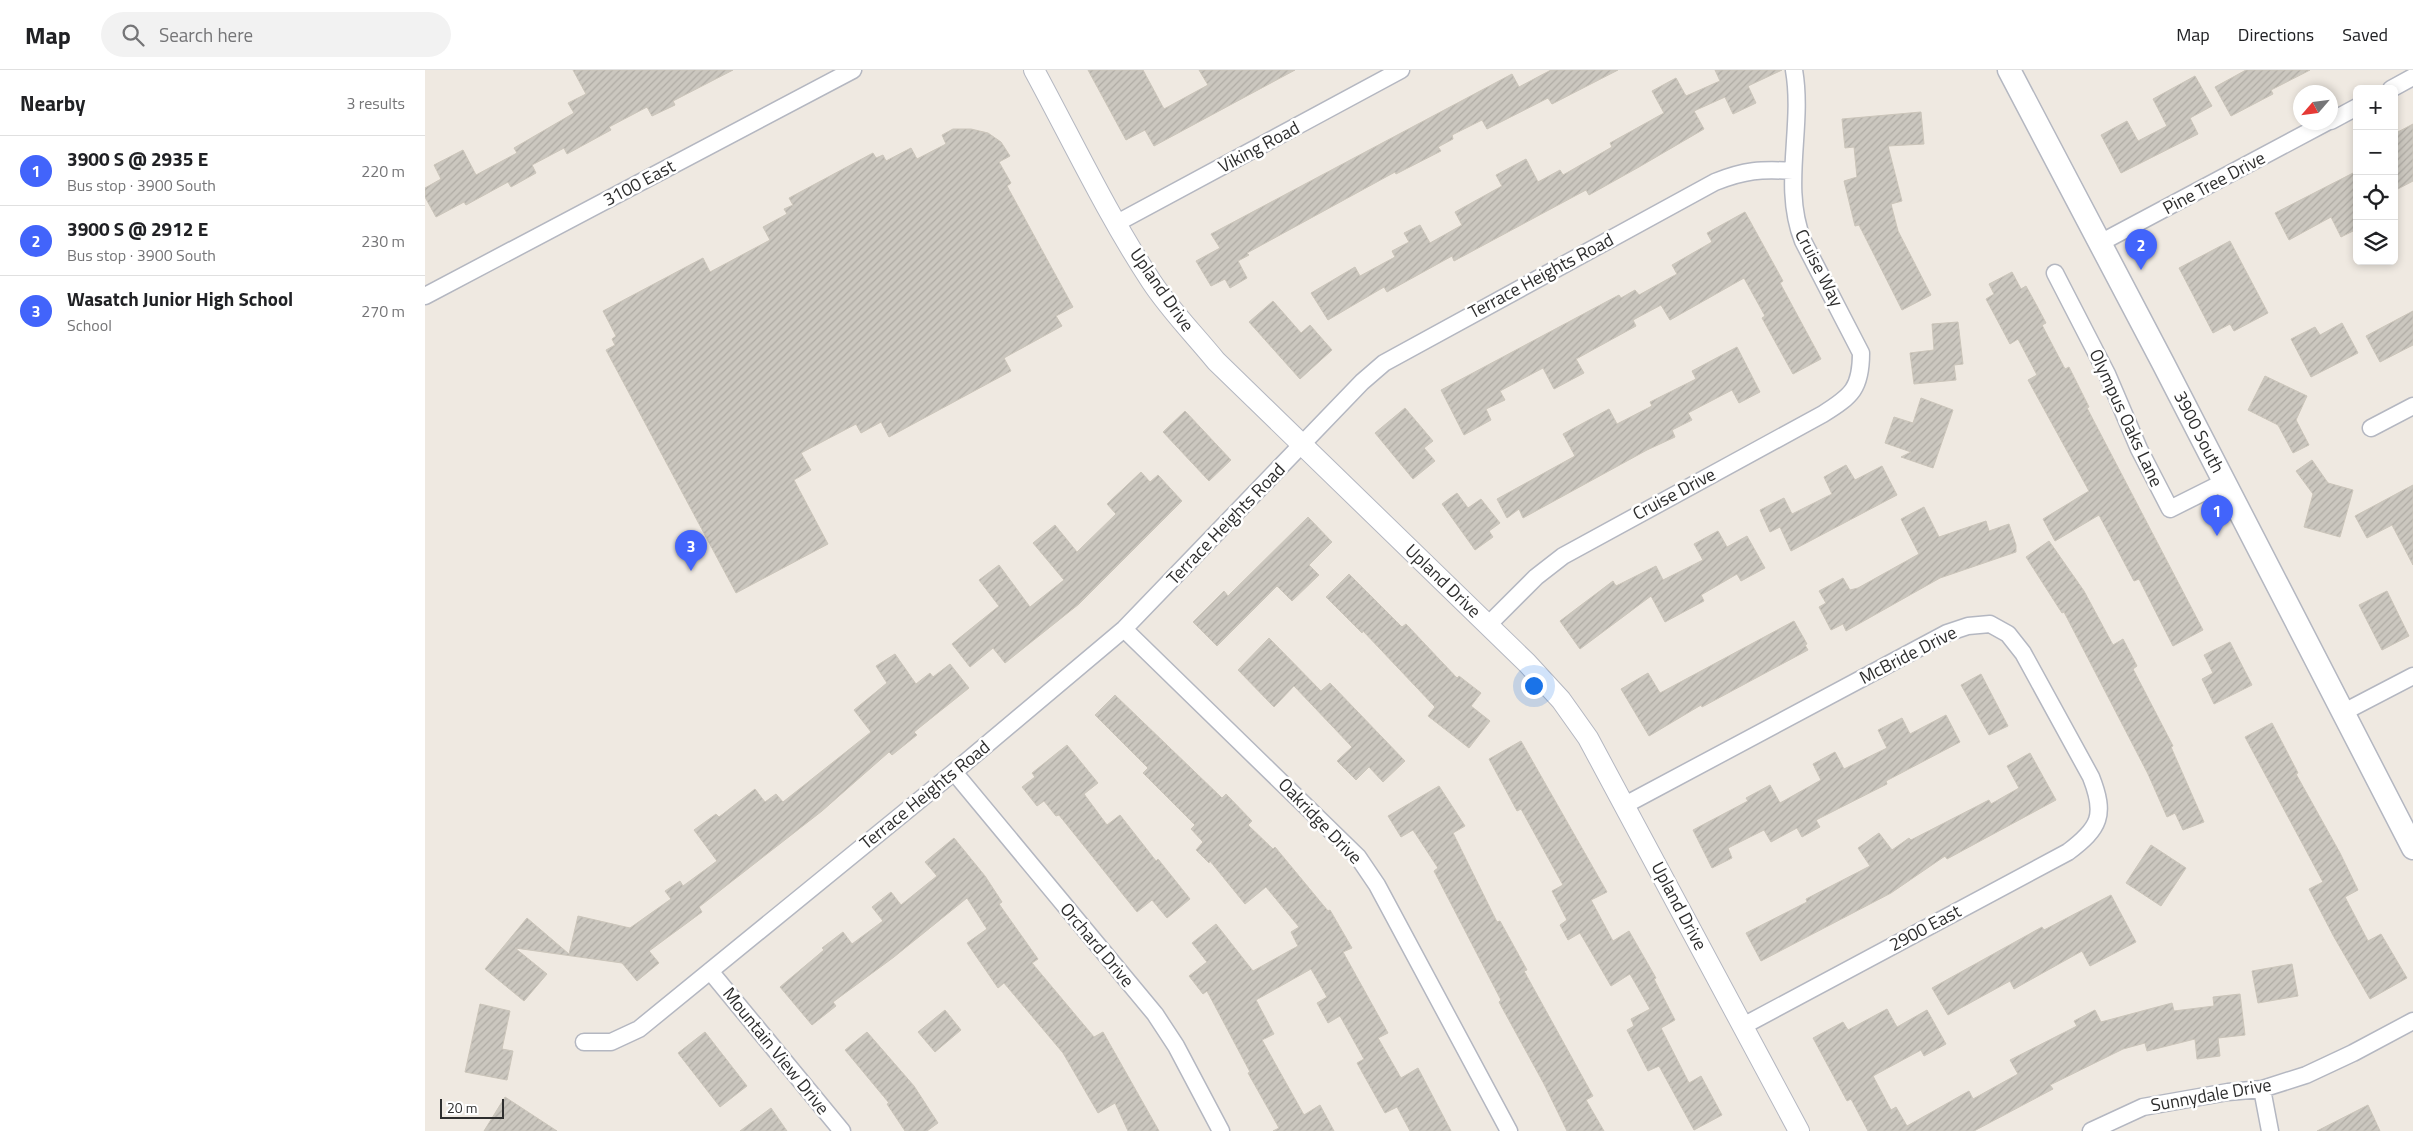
<!DOCTYPE html>
<html lang="en">
<head>
<meta charset="utf-8">
<style>
	:root { --surface:#fff; --page:#f2f2f2; --text:#202124; --muted:#757577; --line:#e0e0e0; --accent:#4264fb }
	body { margin:0; font-family:"Titillium Web",sans-serif; background:var(--page); color:var(--text) }
	.controls { position:absolute; right:15px; top:15px; display:grid; overflow:hidden; border-radius:8px; box-shadow:0 2px 8px #0003 }
	.controls button { width:45px; height:45px; display:grid; place-items:center; padding:0; border:0; border-bottom:1px solid var(--line); background:var(--surface); color:var(--text); font:25px sans-serif }
	.compass { position:absolute; left:1868px; top:15px; width:45px; height:45px; border-radius:50%; background:var(--surface); box-shadow:0 2px 8px #0003; rotate:242deg }
	.scale { position:absolute; left:15px; bottom:12px; width:64px; box-sizing:border-box; padding-left:5px; border:2px solid #2e2e2e; border-top:0; font-size:14px; line-height:18px; white-space:nowrap; color:#2e2e2e; -webkit-text-stroke:4px #fff; paint-order:stroke }
	.you { position:absolute; left:1108px; top:615px; width:18px; height:18px; margin:-12px; border:4px solid #fff; border-radius:50%; background:#1a73e8; box-shadow:0 0 0 8px #1a73e833 }
	.badge { display:grid; place-items:center; width:32px; height:32px; border-radius:50%; background:var(--accent); color:#fff; font-size:16px; font-weight:700 }
	.pin { position:absolute; translate:-50% -41px; filter:drop-shadow(0 1px 2px #0008) }
	.pin::after { content:''; position:absolute; top:26px; width:18px; height:15px; background:inherit; clip-path:polygon(0 0,100% 0,50% 100%) }
	.list { margin:0; padding:0; list-style:none }
	h2 { display:flex; justify-content:space-between; align-items:center; height:65px; margin:0; padding:0 20px; font-size:21px }
	h2 small { font-size:16px; font-weight:400; color:var(--muted) }
	.list li { display:grid; grid-template-columns:32px 1fr auto; gap:15px; align-items:center; box-sizing:border-box; height:70px; padding:0 20px; border-top:1px solid var(--line) }
	.list b { display:block; font-size:19px; white-space:nowrap }
	.list p { margin:0; font-size:16px; white-space:nowrap; color:var(--muted) }
	.list em { font-size:16px; font-style:normal; color:var(--muted) }
	.icon { flex:none; width:28px; height:28px; fill:none; stroke:currentColor; stroke-width:2; stroke-linecap:round; stroke-linejoin:round }
	.map { position:relative; flex:none; width:1988px; height:1061px; overflow:hidden }
	header { display:flex; align-items:center; gap:30px; box-sizing:border-box; height:70px; padding:0 25px; background:var(--surface); border-bottom:1px solid var(--line) }
	header strong { font-size:24px }
	nav { display:flex; gap:28px; margin-inline-start:auto; font-size:18px }
	.search { width:350px; height:45px; background:var(--page); display:flex; align-items:center; gap:12px; box-sizing:border-box; padding:0 18px; border-radius:28px; color:var(--muted); font-size:19px }
	main { display:flex }
	aside { flex:1; background:var(--surface) }
	.map>svg:first-child { display:block }
	.building { fill:url(#building-hatch); stroke:#cbc5ba }
	.lines { fill:none; stroke-linecap:round; stroke-linejoin:round }
	.minor-casing { stroke:#b4b7c1; stroke-width:19 }
	.tertiary-casing { stroke:#b4b7c1; stroke-width:22 }
	.secondary-casing { stroke:#b4b7c1; stroke-width:25 }
	.minor { stroke:#fff; stroke-width:16 }
	.tertiary { stroke:#fff; stroke-width:20 }
	.secondary { stroke:#fff; stroke-width:22 }
	.labels { text-anchor:middle; stroke-width:5; stroke-linejoin:round; paint-order:stroke }
	.street-label { font-size:18px; fill:#2e2e2e; stroke:#fff }
</style>
</head>
<body>
<header>
<strong>Map</strong>
<div class="search"><svg class="icon" aria-label="search" viewBox="0 0 24 24"><circle cx="10" cy="10" r="6"/><path d="M15 15l6 6"/></svg>Search here</div>
<nav><a>Map</a><a>Directions</a><a>Saved</a></nav>
</header>
<main>
<aside>
<h2>Nearby<small>3 results</small></h2>
<ul class="list">
<li><span class="badge">1</span><div><b>3900 S @ 2935 E</b><p>Bus stop · 3900 South</p></div><em>220 m</em></li>
<li><span class="badge">2</span><div><b>3900 S @ 2912 E</b><p>Bus stop · 3900 South</p></div><em>230 m</em></li>
<li><span class="badge">3</span><div><b>Wasatch Junior High School</b><p>School</p></div><em>270 m</em></li>
</ul>
</aside>
<div class="map">
<svg width="1988" height="1061" viewBox="0 0 1988 1061">
	<defs>
		<pattern id="building-hatch" width="6" height="6" patternUnits="userSpaceOnUse" patternTransform="scale(1.25)"><rect width="6" height="6" fill="#cbc7bf"/><path d="M-1 1l2-2M0 6l6-6M5 7l2-2" fill="none" stroke="#afaba4"/></pattern>
	</defs>
	<rect width="100%" height="100%" fill="#efe9e1"/>
	<path class="building" d="M148,0H308L248,31L250,35L227,46L222,37L184,57L186,60L142,84L139,78L107,95L111,103L86,117L83,112L41,135L39,132L11,147L0,127V118L16,109L9,95L38,80L51,105L92,83L89,78L149,43L143,33L161,24Z
		M663,0H718L739,39L783,15L774,0H870L729,76L720,60L701,70Z
		M1126,0H1193L1127,34L1123,28L1062,59L1057,50L1027,65L1028,69L1013,77L1016,81L971,104L970,102L822,183L824,185L813,191L822,208L805,218L800,209L786,216L771,191L795,178L786,164L1087,4L1094,17Z
		M1290,0H1357L1323,16L1331,33L1308,44L1300,27L1269,41L1279,59L1214,97L1164,125L1161,120L1029,191L1027,186L962,222L959,217L903,250L886,223L930,197L935,206L970,187L967,181L984,172L979,163L995,155L1005,173L1037,155L1030,142L1077,116L1071,105L1101,89L1113,112L1135,100L1138,105L1187,77L1185,73L1239,43L1227,21L1251,8L1261,26L1295,11Z
		M1821,0H1885L1846,20L1848,24L1806,46L1790,17Z
		M1770,6L1787,36L1765,48L1773,64L1696,103L1676,65L1702,51L1713,71L1742,56L1728,29Z
		M1496,42L1499,74L1463,76L1477,131L1466,134L1473,161L1506,225L1477,240L1434,155L1430,156L1419,111L1432,107L1429,77L1420,78L1417,49Z
		M1988,54V111L1969,121V64Z
		M528,59H546L563,63L576,72L585,86L574,92L586,113L582,116L648,237L631,246L637,256L579,288L586,301L464,367L456,352L436,363L431,354L376,383L386,400L369,410L403,474L311,523L181,280L190,275L187,269L191,266L178,241L278,188L285,202L345,170L338,157L362,144L359,139L368,135L364,128L448,83L451,88L458,85L461,91L486,78L492,89L521,74L517,65Z
		M1932,101V159L1916,167L1906,147L1864,170L1850,143Z
		M1320,142L1358,211L1355,213L1396,289L1368,304L1337,248L1340,246L1319,208L1245,250L1236,235L1208,250L1211,256L1151,289L1159,303L1129,319L1118,298L1075,321L1080,330L1061,339L1066,350L1039,365L1016,320L1194,225L1196,228L1210,220L1214,225L1252,204L1247,195L1287,172L1282,163Z
		M1805,171L1843,243L1809,261L1805,254L1788,263L1754,198Z
		M1587,202L1596,219L1601,216L1612,236L1621,253L1617,255L1640,299L1644,297L1664,337L1662,338L1778,560L1748,576L1714,509L1709,511L1674,445L1630,471L1618,449L1664,421L1603,310L1612,305L1593,269L1585,274L1561,229L1569,224L1564,214Z
		M848,231L876,263L885,255L907,280L875,309L824,252Z
		M1988,241V275L1955,292L1941,266Z
		M1533,252L1538,294L1529,295L1531,310L1489,314L1485,283L1509,280L1507,254Z
		M1917,253L1933,283L1886,307L1866,269L1890,257L1895,265Z
		M1312,277L1335,322L1314,333L1307,320L1263,343L1267,350L1247,360L1250,367L1222,380L1098,448L1094,439L1082,448L1072,429L1150,386L1138,364L1184,339L1192,354L1227,336L1225,332L1271,309L1267,301Z
		M1840,306L1882,326L1871,350L1884,375L1868,383L1853,355L1823,340Z
		M1496,328L1528,340L1508,398L1476,387L1486,382L1460,373L1469,347L1488,353Z
		M980,338L1008,371L999,378L1010,391L988,409L950,363Z
		M760,341L806,390L784,411L738,362Z
		M1887,390L1903,413L1928,420L1915,467L1879,457L1888,424L1871,401Z
		M1421,395L1430,410L1457,396L1472,425L1366,481L1355,457L1345,462L1335,440L1359,428L1367,444L1407,424L1399,407Z
		M716,402L725,412L733,405L757,431L654,534L580,593L568,578L545,597L527,574L574,536L554,510L574,495L605,537L639,510L608,473L630,455L652,482L691,444L682,434Z
		M1988,415V495L1967,455L1942,468L1930,446Z
		M1032,423L1043,438L1056,429L1075,453L1064,461L1068,467L1050,480L1017,434Z
		M1499,437L1514,467L1561,451L1564,461L1584,454L1591,475V482L1515,508L1421,561L1418,554L1406,560L1394,537L1401,533L1394,521L1418,508L1425,520L1433,518L1494,484L1476,449Z
		M883,447L907,472L884,495L894,505L867,531L852,516L792,576L768,552L799,521L803,526Z
		M1293,461L1302,477L1322,466L1340,498L1316,511L1312,504L1276,525L1279,531L1240,552L1226,526L1155,579L1135,551L1188,511L1191,516L1231,496L1238,510L1278,490L1269,474Z
		M1624,471L1659,521L1688,575L1698,569L1712,596L1708,599L1748,676L1746,677L1779,752L1758,760L1750,743L1742,747L1723,704L1639,542L1637,543L1601,487Z
		M924,504L977,557L981,554L1032,608L1034,606L1056,623L1046,636L1065,651L1044,678L1003,646L1010,637L938,561L937,563L901,527Z
		M1962,521L1984,566L1957,580L1934,535Z
		M1369,551L1382,574L1380,575L1383,580L1277,637L1276,635L1224,666L1196,619L1223,603L1235,623Z
		M844,568L896,621L905,613L980,691L958,712L944,697L931,710L912,691L927,677L869,616L849,637L813,600Z
		M1805,572L1827,615L1789,634L1777,609L1788,603L1779,585Z
		M470,584L491,614L505,603L508,607L525,594L544,618L489,662L492,665L467,685L464,682L397,741L274,837L277,842L224,881L234,893L212,911L197,893L90,878L122,904L99,931L60,899L102,848L144,884L153,846L205,858L246,829L240,821L255,811L258,816L292,791L269,760L291,744L294,747L330,719L340,732L351,724L358,732L446,662L429,640L462,613L451,596Z
		M1556,604L1583,656L1564,665L1536,615Z
		M690,625L797,728L801,724L827,751L823,755L848,779L850,777L903,841L905,840L927,878L918,882L963,963L953,968L976,1008L993,998L1026,1061H985L972,1037L960,1043L932,993L939,989L915,946L903,953L892,933L902,927L886,899L831,930L849,964L837,970L879,1045L895,1035L909,1061H848L854,1058L823,1003L825,1002L782,921L778,924L764,906L782,892L767,873L791,854L828,901L873,876L866,862L874,857L841,817L820,834L785,791L784,793L771,780L778,772L766,759L770,755L718,703L723,698L670,645Z
		M1521,645L1535,672L1461,711L1462,714L1391,750L1395,757L1377,767L1372,758L1346,772L1339,760L1303,778L1307,788L1287,798L1268,760L1323,731L1321,728L1345,715L1355,733L1396,710L1388,694L1410,682L1419,699L1462,678L1453,660L1477,648L1485,664Z
		M1847,653L1873,703L1871,704L1915,783L1933,820L1920,827L1943,871L1956,864L1982,908L1945,929L1909,867L1884,819L1898,812L1820,667Z
		M1096,671L1182,822L1166,830L1188,871L1204,861L1231,908L1229,909L1250,950L1236,958L1264,1013L1276,1006L1297,1045L1269,1060L1234,996L1223,1001L1202,960L1209,956L1206,949L1225,939L1205,904L1186,916L1155,863L1143,870L1135,855L1142,850L1127,821L1138,815L1096,739L1092,741L1064,689Z
		M642,675L673,713L659,724L682,755L695,745L731,791L733,789L765,829L742,848L727,830L712,842L634,745L631,746L619,731L612,736L597,717L610,707L607,703Z
		M1605,683L1631,730L1522,789L1520,786L1466,823L1336,891L1321,863L1382,832L1381,829L1445,796L1433,778L1454,763L1467,780L1484,768L1486,770L1564,730L1566,734L1594,718L1582,696Z
		M1014,716L1040,756L1028,763L1072,852L1075,851L1102,900L1099,901L1168,1026L1161,1030L1179,1061H1142L1119,1014L1074,932L1076,930L1009,801L1013,798L988,760L976,767L963,746Z
		M529,768L560,806L577,832L574,834L613,889L607,893L669,967L678,962L734,1061H703L690,1033L673,1043L638,983L579,913L573,918L542,873L562,859L542,828L469,887L408,932L411,936L387,955L355,917L399,880L397,878L418,862L427,874L458,851L447,837L466,822L476,835L512,806L500,792Z
		M1726,775L1761,798L1736,836L1701,813Z
		M1686,825L1711,872L1665,896L1657,881L1589,919L1585,911L1523,945L1507,918L1617,857L1619,860Z
		M1867,894L1873,926L1833,933L1827,901Z
		M1815,924L1820,965L1793,968L1795,986L1772,989L1770,969L1722,981L1720,973L1698,979L1625,1015L1628,1019L1549,1061H1443L1426,1029L1422,1031L1388,968L1418,952L1423,960L1462,939L1472,957L1502,940L1521,974L1499,986L1496,980L1448,1006L1466,1040L1471,1037L1482,1056L1544,1021L1548,1029L1593,1004L1585,990L1652,956L1649,951L1670,940L1676,952L1747,933L1749,941L1789,936L1788,927Z
		M55,934L85,941L77,979L88,981L82,1010L40,1002Z
		M520,940L536,960L510,982L493,962Z
		M280,962L322,1016L295,1037L253,983Z
		M442,962L489,1016L513,1053L502,1061H480L462,1034L464,1033L420,980Z
		M80,1027L132,1061H59Z
		M1943,1035L1955,1061H1892Z
		M346,1038L362,1061H315Z"/>
	<g class="lines">
		<g class="minor-casing">
			<path id="minor" d="M1966,19L1988,7
				M1906,51L1932,37
				M692,153L976,0
				M1675,173L1902,52
				M1630,203L1682,304L1714,379L1745,439L1799,412
				M0,226L428,0
				M1946,358L1988,336
				M1063,555L1111,507L1138,486L1398,344C1427,326 1436,318 1436,283L1378,171C1356,116 1379,57 1369,0
				M699,559L933,787L952,815L1084,1061
				M1917,643L1988,606
				M529,702L730,944L751,976L796,1061
				M1200,735L1522,563L1543,556L1565,554L1583,564L1598,583L1666,707C1681,745 1675,758 1643,782L1318,956
				M285,901L417,1061
				M159,972H186L214,959L529,702L699,559L937,312L959,293L1290,112C1320,100 1336,99 1368,101
				M1837,1019L1845,1061
				M1666,1061L1718,1037L1803,1022L1837,1019L1881,1005L1928,983L1988,951"/>
		</g>
		<g class="tertiary-casing">
			<path id="tertiary" d="M609,0C647,70 682,144 726,211C745,240 769,264 791,291L1102,593L1136,630L1163,668L1374,1061"/>
		</g>
		<g class="secondary-casing">
			<path id="secondary" d="M1584,0L1738,293L1988,778"/>
		</g>
		<use href="#minor" class="minor"/>
		<use href="#tertiary" class="tertiary"/>
		<use href="#secondary" class="secondary"/>
	</g>
	<g class="labels">
		<g class="street-label">
			<text transform="translate(834 77) rotate(-28)" y="6">Viking Road</text>
			<text transform="translate(214 113) rotate(-28)" y="6">3100 East</text>
			<text transform="translate(1789 113) rotate(-28)" y="6">Pine Tree Drive</text>
			<text transform="translate(1394 198) rotate(63)" y="6">Cruise Way</text>
			<text transform="translate(1116 206) rotate(-28)" y="6">Terrace Heights Road</text>
			<text transform="translate(737 220) rotate(55)" y="6">Upland Drive</text>
			<text transform="translate(1701 348) rotate(65)" y="6">Olympus Oaks Lane</text>
			<text transform="translate(1774 362) rotate(63)" y="6">3900 South</text>
			<text transform="translate(1249 424) rotate(-28)" y="6">Cruise Drive</text>
			<text transform="translate(801 454) rotate(-46)" y="6">Terrace Heights Road</text>
			<text transform="translate(1018 511) rotate(44)" y="6">Upland Drive</text>
			<text transform="translate(1483 585) rotate(-27)" y="6">McBride Drive</text>
			<text transform="translate(500 725) rotate(-39)" y="6">Terrace Heights Road</text>
			<text transform="translate(895 751) rotate(46)" y="6">Oakridge Drive</text>
			<text transform="translate(1254 836) rotate(62)" y="6">Upland Drive</text>
			<text transform="translate(1500 858) rotate(-28)" y="6">2900 East</text>
			<text transform="translate(672 875) rotate(50)" y="6">Orchard Drive</text>
			<text transform="translate(351 981) rotate(51)" y="6">Mountain View Drive</text>
			<text transform="translate(1786 1025) rotate(-10)" y="6">Sunnydale Drive</text>
		</g>
	</g>
</svg>
<div class="controls">
<button>+</button>
<button>−</button>
<button><svg class="icon" aria-label="locate" viewBox="0 0 24 24"><circle cx="12" cy="12" r="6"/><path d="M12 2v4M12 18v4M2 12h4M18 12h4"/></svg></button>
<button><svg class="icon" aria-label="layers" viewBox="0 0 24 24"><path d="M12 4l9 5-9 5-9-5zM3 14l9 5 9-5"/></svg></button>
</div>
<svg class="compass" viewBox="-18 -18 36 36"><path d="M0-13l5 13h-10z" fill="#e53935"/><path d="M0 13l5-13h-10z" fill="#757577"/></svg>
<div class="scale">20 m</div>
<div class="you"></div>
<div class="pin badge" style="left:1792px;top:466px">1</div>
<div class="pin badge" style="left:1716px;top:200px">2</div>
<div class="pin badge" style="left:266px;top:501px">3</div>
</div>
</main>
</body>
</html>
